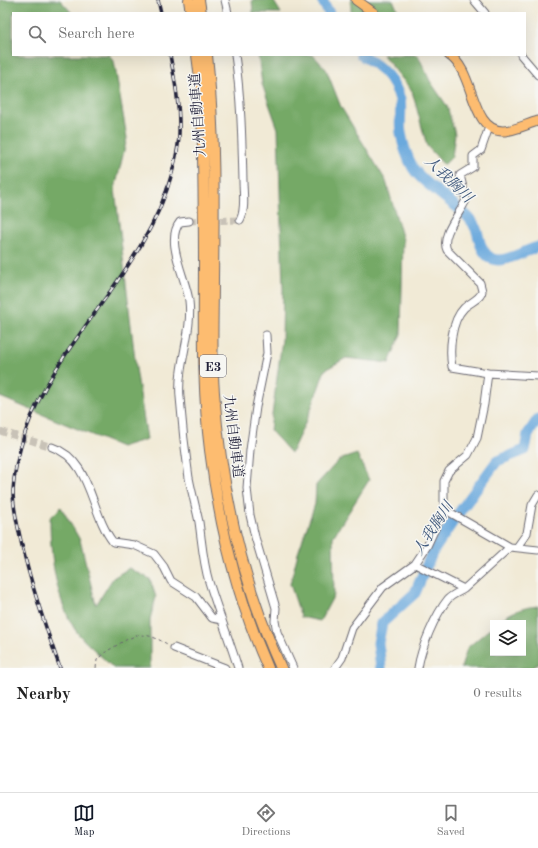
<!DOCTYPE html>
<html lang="en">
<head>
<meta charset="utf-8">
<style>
	:root { --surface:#fff; --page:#f6f6f6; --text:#222; --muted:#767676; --line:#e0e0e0; --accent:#111827 }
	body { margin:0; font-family:"Old Standard TT","Noto Serif JP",serif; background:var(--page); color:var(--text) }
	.controls { position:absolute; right:12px; bottom:12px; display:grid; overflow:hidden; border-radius:0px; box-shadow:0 4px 16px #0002 }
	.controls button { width:36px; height:36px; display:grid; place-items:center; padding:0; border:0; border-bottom:1px solid var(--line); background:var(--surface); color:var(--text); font:20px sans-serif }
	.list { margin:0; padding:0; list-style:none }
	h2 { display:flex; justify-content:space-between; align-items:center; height:52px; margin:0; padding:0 16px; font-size:17px }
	h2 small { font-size:13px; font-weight:400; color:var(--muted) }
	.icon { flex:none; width:22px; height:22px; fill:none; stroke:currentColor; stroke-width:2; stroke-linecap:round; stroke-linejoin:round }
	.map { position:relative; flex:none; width:538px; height:668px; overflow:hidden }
	.search { position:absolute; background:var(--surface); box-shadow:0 4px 16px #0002; left:12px; right:12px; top:12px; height:44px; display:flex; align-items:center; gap:10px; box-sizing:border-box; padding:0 14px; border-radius:0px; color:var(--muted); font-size:15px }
	.sheet { height:124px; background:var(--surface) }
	nav { display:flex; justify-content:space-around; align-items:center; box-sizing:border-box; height:56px; border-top:1px solid var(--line); background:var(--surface); font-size:11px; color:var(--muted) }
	nav a { display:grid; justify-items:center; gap:2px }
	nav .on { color:var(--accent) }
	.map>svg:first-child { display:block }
	.forest { fill:#74a966; stroke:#4b6650 }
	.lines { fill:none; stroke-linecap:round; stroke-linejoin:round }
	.river { stroke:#6ba9dd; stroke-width:11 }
	.minor-tunnel { stroke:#c8c2b7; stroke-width:7; stroke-dasharray:7 3.5; stroke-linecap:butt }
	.minor-casing { stroke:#6a6871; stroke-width:9 }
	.major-casing { stroke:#6a6871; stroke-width:11 }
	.highway-casing { stroke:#6a6871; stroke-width:12 }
	.path { stroke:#6a6871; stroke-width:1; stroke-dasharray:3 3; stroke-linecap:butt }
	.minor { stroke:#fff; stroke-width:7 }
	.major { stroke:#fdbc6f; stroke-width:9 }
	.highway { stroke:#fdbc6f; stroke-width:10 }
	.rail-casing { stroke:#22223b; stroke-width:3.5 }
	.rail { stroke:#f6f6f2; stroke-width:2; stroke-dasharray:6; stroke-linecap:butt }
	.labels { text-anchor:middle; stroke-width:3; stroke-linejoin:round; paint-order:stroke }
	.shield { fill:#f6f6f2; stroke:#626272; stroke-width:1 }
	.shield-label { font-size:13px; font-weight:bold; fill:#22223b }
	.street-label { font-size:14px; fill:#22223b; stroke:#f6f6f2 }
	.water-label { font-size:15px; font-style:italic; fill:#3f587c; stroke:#f6f6f2 }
</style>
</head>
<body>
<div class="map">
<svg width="538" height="668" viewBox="0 0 538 668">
	<rect width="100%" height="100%" fill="#f6f6f2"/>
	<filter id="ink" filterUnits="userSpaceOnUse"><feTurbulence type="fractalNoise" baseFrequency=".025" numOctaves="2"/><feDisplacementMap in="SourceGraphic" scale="8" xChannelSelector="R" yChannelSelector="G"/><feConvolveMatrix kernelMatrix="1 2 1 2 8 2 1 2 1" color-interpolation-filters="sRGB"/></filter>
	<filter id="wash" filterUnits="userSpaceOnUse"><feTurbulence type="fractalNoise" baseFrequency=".012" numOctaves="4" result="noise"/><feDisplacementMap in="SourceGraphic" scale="16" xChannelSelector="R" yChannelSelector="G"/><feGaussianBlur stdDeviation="0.9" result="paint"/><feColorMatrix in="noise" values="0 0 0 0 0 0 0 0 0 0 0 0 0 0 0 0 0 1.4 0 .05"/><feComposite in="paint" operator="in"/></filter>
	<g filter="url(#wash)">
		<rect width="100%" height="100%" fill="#f1ead6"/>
		<path class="forest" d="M0,0H60L72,13H13V55H109L114,61L127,138L115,189L136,368L147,439L121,447L0,397Z
			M252,0H273L281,13H253Z
			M351,0H393L399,13H351Z
			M258,55H313L326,69L341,107L386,181L403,240L401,334L389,363L346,358L325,370L308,417L291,453L270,430L282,340L283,289L278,129L262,84Z
			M383,55H418L430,81L447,106L455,134L452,157L444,165L427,146L412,91Z
			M357,454L369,480L333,537L334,595L320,621L301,617L290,584L298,553L315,504L316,485L339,460Z
			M61,507L80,540L96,605L113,578L129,568L150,579L156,597L150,619V668H113C103,657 81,640 74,628C55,596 50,554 50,518Z
			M538,606V663L532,668H461L467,648L493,626V653H523V623H497C508,613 523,607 538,606Z"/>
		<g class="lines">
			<path class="river" d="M322,0L329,13
				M361,55C379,65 395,79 400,100C402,111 399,123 401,133C403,145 407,157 413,168C423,184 455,203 469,218C476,225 478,234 480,243C491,275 516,253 538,247
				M381,668L378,643L382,623L415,593L432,553L458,514L497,461L525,450L528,434L538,419"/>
		</g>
	</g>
	<g filter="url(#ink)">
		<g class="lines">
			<path class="minor-tunnel" d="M189,221L240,220
				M0,431L52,447"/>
			<g class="minor-casing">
				<path id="minor" d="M225,0L228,13
					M474,0L485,13
					M235,55C241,97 242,139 243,181C243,192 246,210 240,220
					M521,55L538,75
					M189,221L180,222C164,241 187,280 189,301C193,332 177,365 180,397C182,424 185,451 189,478C192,493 196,508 199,522C202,543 203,562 209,582C218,611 229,639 238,668
					M266,335L267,353L256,407L250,450L247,488L250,515L255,537L276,608L275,621L277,632L293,668
					M488,373L452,367C449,350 451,321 464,308C470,302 481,299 482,291L480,283L447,250C440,235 460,214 466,200L460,175L473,167V156L481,150L489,127
					M52,447C92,460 90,513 113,542L134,545L154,554L164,567L171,581L196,597L212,618L222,620
					M444,509L510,547L538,550
					M517,547L527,533L532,505L538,495
					M415,564L464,589L510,547
					M174,648L225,668
					M335,668L342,658L352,628L383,587L415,564L427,546L444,509V481L449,471L468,455L477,438L484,404L488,373L538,376
					M418,668C421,648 435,615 448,599C452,595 459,592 464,589"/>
			</g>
			<g class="major-casing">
				<path id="major" d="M356,0L374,13
					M449,55C475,71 470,131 503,131C514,131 527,124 538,121"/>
			</g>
			<g class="highway-casing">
				<path id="highway" d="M189,0L191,13
					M199,0L201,13
					M197,55L202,94C203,149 204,204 204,260C204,323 202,387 210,450C219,524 238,600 268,668
					M207,55C215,130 214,205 213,280C213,317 211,355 214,393C221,487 242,582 281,668"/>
			</g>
			<path class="path" d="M96,668L97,660C102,654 107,651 114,647C138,632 144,631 169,645"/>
			<use href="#minor" class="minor"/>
			<use href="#major" class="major"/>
			<use href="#highway" class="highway"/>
			<g class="rail-casing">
				<path id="rail" d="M158,0L161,13
					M60,668C45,625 30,582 20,537C17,522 13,507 13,491C14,471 19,451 25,433C58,337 146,272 172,173C175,161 179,147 179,134C180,107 175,81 170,55"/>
			</g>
			<use href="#rail" class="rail"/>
		</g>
	</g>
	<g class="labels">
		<rect class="shield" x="200" y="355" width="26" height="22" rx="3"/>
		<g class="shield-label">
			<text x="213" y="371">E3</text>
		</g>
		<g class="street-label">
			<text transform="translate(197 115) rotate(-94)" y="5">九州自動車道</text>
			<text transform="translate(234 436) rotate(83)" y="5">九州自動車道</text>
		</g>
		<g class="water-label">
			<text transform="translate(449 179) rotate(44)" y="5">人我胸川</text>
			<text transform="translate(433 528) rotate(-57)" y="5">人我胸川</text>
		</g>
	</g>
</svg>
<div class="controls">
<button><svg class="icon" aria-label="layers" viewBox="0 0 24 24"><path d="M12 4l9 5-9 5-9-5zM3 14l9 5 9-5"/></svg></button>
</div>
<div class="search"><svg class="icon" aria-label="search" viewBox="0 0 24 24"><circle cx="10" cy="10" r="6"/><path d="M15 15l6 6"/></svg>Search here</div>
</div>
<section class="sheet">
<h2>Nearby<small>0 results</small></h2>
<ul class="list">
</ul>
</section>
<nav>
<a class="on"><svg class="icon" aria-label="map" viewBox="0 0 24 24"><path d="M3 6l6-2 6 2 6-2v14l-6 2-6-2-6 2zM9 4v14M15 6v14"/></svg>Map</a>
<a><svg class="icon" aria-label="directions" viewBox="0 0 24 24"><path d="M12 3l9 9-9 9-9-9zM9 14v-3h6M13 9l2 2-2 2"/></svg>Directions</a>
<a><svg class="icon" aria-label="saved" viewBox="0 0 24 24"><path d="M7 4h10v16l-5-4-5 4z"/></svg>Saved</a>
</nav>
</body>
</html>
